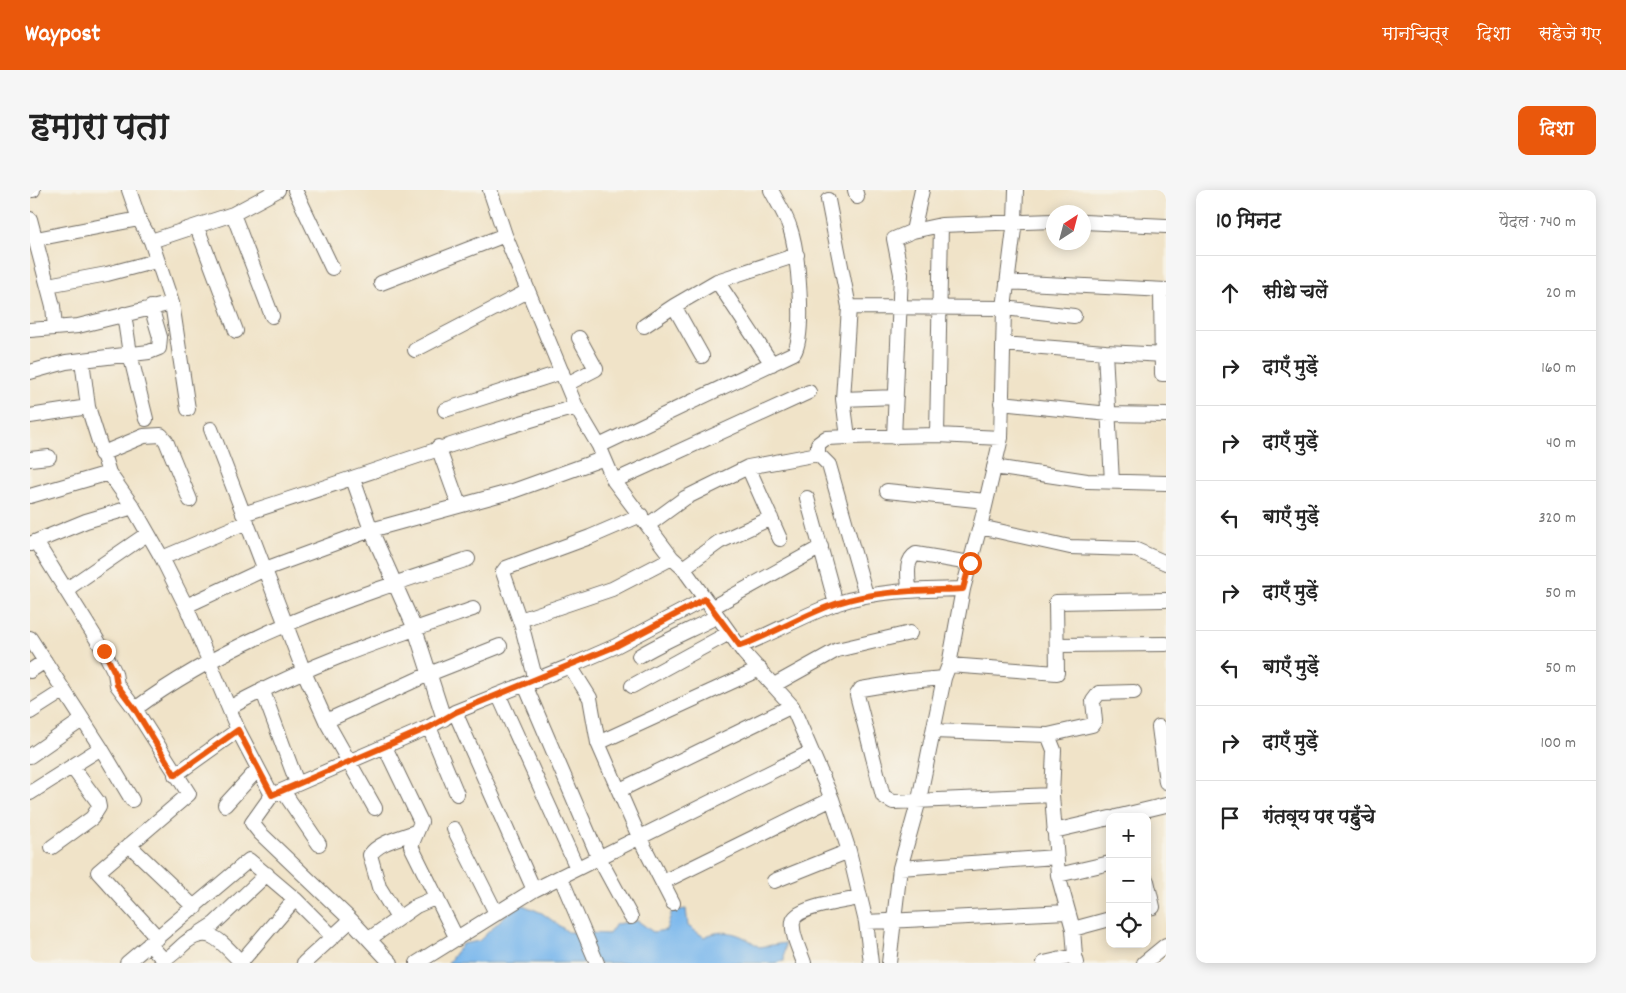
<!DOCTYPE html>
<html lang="hi">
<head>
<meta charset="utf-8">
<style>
	:root { --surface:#fff; --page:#f6f6f6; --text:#222; --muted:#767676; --line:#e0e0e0; --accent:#ea580c }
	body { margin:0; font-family:Dekko,"Playpen Sans Deva",sans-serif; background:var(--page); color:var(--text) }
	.controls { position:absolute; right:15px; bottom:15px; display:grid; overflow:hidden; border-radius:10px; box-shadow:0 2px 12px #0003 }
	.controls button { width:45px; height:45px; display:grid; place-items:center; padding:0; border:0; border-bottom:1px solid var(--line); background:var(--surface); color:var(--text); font:25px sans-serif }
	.compass { position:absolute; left:1016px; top:15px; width:45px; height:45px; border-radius:50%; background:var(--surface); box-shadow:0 2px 12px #0003; rotate:36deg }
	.stop { position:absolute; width:15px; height:15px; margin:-11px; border:4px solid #ea580c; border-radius:50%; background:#fff }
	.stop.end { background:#ea580c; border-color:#fff; box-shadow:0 1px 5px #0008 }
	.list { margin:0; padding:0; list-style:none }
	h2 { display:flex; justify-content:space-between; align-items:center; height:65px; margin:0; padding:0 20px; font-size:21px }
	h2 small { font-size:16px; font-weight:400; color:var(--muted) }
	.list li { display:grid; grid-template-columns:32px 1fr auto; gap:15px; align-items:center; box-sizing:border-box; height:75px; padding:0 20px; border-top:1px solid var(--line) }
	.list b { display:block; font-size:19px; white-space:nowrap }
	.list em { font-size:16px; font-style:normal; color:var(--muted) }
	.icon { flex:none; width:28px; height:28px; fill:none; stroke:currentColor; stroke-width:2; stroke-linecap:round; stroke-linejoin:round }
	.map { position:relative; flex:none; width:1136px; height:773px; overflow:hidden; border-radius:10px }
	header { display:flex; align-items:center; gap:30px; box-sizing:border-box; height:70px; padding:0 25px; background:var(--accent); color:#fff }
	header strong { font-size:24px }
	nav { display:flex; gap:28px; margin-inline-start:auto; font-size:18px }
	.intro { display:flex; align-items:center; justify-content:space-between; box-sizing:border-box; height:120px; padding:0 30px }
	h1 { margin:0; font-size:35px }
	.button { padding:12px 22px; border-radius:10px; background:var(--accent); color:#fff; font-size:18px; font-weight:700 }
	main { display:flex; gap:30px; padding:0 30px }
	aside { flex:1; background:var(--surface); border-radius:10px; box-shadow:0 2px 12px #0003 }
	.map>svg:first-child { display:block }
	.water { fill:#7ab8ed; stroke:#52728c }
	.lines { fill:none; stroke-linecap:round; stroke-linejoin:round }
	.minor-casing { stroke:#706b62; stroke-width:16 }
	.minor { stroke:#fff; stroke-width:14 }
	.route { stroke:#ea580c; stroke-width:6 }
</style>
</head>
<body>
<header>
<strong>Waypost</strong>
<nav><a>मानचित्र</a><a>दिशा</a><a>सहेजे गए</a></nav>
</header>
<div class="intro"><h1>हमारा पता</h1><a class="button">दिशा</a></div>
<main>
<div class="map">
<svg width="1136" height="773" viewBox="0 0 1136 773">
	<rect width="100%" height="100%" fill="#f7f3e8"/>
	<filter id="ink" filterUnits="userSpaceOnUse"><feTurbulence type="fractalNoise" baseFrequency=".02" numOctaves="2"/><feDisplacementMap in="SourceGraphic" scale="10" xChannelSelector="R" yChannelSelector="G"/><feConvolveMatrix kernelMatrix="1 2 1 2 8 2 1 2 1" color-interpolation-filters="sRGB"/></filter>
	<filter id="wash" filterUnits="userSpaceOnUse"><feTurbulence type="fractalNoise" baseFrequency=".0096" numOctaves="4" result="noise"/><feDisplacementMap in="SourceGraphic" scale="20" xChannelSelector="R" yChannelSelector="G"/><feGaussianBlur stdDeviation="1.12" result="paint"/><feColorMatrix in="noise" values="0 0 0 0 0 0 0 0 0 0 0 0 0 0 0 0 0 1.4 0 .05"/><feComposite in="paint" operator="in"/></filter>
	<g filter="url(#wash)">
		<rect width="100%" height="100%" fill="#f0e3c8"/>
		<path class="water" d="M488,713L512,723L538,742L579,744L586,734L608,731L623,742L636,740L642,721L656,719L658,736L674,747C694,737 712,744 729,757L755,753L754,771L745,773H418L432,754L449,751Z"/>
	</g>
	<g filter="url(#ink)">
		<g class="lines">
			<g class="minor-casing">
				<path id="minor" d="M0,0H3
					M99,0L109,29L121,51
					M265,0L302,78
					M460,0L475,45L546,217L569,256L584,291L642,368L653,378L714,463L762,516L802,609L819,661L836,732L841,773
					M825,0L827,7
					M798,10L819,117L813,209L818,247L907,245L971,248
					M203,24L242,126
					M0,29L23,116L25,138
					M1054,32L1136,36
					M167,37L206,141
					M883,41L892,0
					M6,49L109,29
					M687,91L742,174
					M977,92L1136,100
					M351,93L475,45
					M18,95L77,84L126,71
					M1131,100L1132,184H1136
					M142,113L158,219
					M819,117L974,118L1044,126
					M94,124L100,164L116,229
					M614,136L644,116
					M0,140L48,136L142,113L121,51L203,24L248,0
					M973,154L1075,162L1082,292
					M385,160L498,101
					M1075,162L1136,165
					M672,166L644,116L687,91L767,65
					M52,170L58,217L79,283L103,317L132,368L156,416L208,540L242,605L399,537L425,522L540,476L560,508L568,553L610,649L643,713
					M0,182L36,172L119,162L129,158L130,147L121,117
					M537,194L566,179L549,148
					M813,209L866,207
					M971,213L1079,224L1136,225
					M415,220L532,182
					M0,226L58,217
					M181,239L274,482L296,531L345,618
					M907,245L911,35L1024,31
					M818,247L796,248L788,254V264L799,275L836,405
					M864,247L871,84L864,49L883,41L911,35
					M569,256L764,163C776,143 768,61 760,38C756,25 747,12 741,0
					M408,257L429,315
					M71,264L114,246L131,245L136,251L160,310
					M0,269L19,267
					M718,277L750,349
					M964,277L1057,291L1136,293
					M323,289L341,340L385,439L414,529
					M584,291L779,202
					M857,301L956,311
					M0,306L79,283
					M777,308L806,414
					M213,324C324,289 433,248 546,217
					M618,335L655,308L718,277L788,264
					M950,337L1040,357L1104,359L1136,373
					M6,352L74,461L85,483L87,495L105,519L159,604L68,682L128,748
					M0,354L56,331L103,317
					M132,368L217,332
					M653,378L689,352L741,328
					M37,399L117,344
					M879,401C879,389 874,371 886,364L940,373
					M156,416L235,379L341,340L483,301L572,269
					M681,418L791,357
					M490,430L582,399L642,368
					M0,448L71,558L102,610
					M1027,455L1136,454
					M710,456C743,444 774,424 808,413C848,400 891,400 933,399
					M609,466C634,451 661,440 686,427
					M919,475L1027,483L1026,412L1136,410
					M540,476L586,456L675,409
					M0,481L15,471
					M914,488L879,491L831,499L827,505L853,606L863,612L1022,605
					M506,491L492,437L475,388L473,382L476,378L560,347L611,325
					M495,495L569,668L601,727
					M744,495L807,460L880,443
					M602,496L699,443
					M232,499L267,593
					M469,506L547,678
					M199,518C275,475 361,447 443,419
					M105,519C203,446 323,407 438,369
					M0,522L33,501
					M425,522L504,700
					M296,531L399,484L470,456
					M399,537L427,604
					M1129,537L1136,592
					M903,541L1018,545L1024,560L1022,605L1028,685L1043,739L1045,766
					M1018,545L1062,535L1065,531L1063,511L1069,503L1104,502
					M568,553L730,479
					M355,557L391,632L381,656L427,749
					M0,566L52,530
					M145,585L208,540
					M590,600L762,516
					M253,601L289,654
					M0,603L71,558
					M242,605L222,633L230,643L321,730L361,773
					M195,615L228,579
					M1086,627L1136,615
					M424,639L466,723
					M1024,641L1080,628
					M99,655L165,718
					M22,657L62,628L69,617L68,612L42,577
					M870,678L1026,667
					M1028,685L1080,673
					M531,688L567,773
					M744,691L819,661
					M1117,691L1123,717L1117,718
					M633,692L802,609
					M368,728L349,697L340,665C349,652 370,648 385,642
					M836,732L1037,722
					M1043,739L1080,729
					M170,743L184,734L237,684
					M339,749L386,716L407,707
					M119,754L134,770C142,766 148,759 155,753C180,732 193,755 212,773
					M211,772L265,709
					M97,773L219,670L265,709L303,747
					M274,773L321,730
					M387,773L504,700L781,562
					M774,773C770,761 761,744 763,732C764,717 817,711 830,708
					M859,773L870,678L889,610L914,488L919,475L933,399L952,329L971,248L974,118L985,31L986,0
					M1014,773L1045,766L1047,773
					M1114,773L1136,755"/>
			</g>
			<use href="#minor" class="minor"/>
		</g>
	</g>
	<g class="lines" filter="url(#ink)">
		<path class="route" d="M74,461L85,483L87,495L105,519L145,585L208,540L242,605L400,537L426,522L586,456L675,409L710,456C743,444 774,424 808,413C848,400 891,401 933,399L940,373"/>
	</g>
</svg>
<div class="controls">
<button>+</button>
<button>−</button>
<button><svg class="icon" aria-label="locate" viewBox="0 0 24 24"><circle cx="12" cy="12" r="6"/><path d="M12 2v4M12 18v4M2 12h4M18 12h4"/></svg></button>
</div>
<svg class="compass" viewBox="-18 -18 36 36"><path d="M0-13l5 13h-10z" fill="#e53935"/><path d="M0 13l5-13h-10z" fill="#767676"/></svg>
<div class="stop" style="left:940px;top:373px"></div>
<div class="stop end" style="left:74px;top:461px"></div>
</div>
<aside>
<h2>10 मिनट<small>पैदल · 740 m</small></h2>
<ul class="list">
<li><svg class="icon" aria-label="ahead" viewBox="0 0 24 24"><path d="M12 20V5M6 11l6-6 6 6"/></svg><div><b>सीधे चलें</b></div><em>20 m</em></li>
<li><svg class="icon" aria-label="right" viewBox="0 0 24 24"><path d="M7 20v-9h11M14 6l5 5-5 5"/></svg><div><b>दाएँ मुड़ें</b></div><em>160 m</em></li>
<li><svg class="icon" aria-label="right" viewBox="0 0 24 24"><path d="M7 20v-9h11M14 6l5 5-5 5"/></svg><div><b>दाएँ मुड़ें</b></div><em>40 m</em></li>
<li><svg class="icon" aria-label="left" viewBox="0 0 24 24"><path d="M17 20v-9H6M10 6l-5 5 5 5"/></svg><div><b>बाएँ मुड़ें</b></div><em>320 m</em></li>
<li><svg class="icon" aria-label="right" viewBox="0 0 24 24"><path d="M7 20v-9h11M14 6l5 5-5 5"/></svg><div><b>दाएँ मुड़ें</b></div><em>50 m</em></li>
<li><svg class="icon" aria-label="left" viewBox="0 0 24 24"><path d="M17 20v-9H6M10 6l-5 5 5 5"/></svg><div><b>बाएँ मुड़ें</b></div><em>50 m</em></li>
<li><svg class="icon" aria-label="right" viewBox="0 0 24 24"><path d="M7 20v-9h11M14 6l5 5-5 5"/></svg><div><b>दाएँ मुड़ें</b></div><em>100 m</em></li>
<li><svg class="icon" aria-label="arrive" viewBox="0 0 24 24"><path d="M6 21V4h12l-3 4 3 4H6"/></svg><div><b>गंतव्य पर पहुँचे</b></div></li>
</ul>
</aside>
</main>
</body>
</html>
